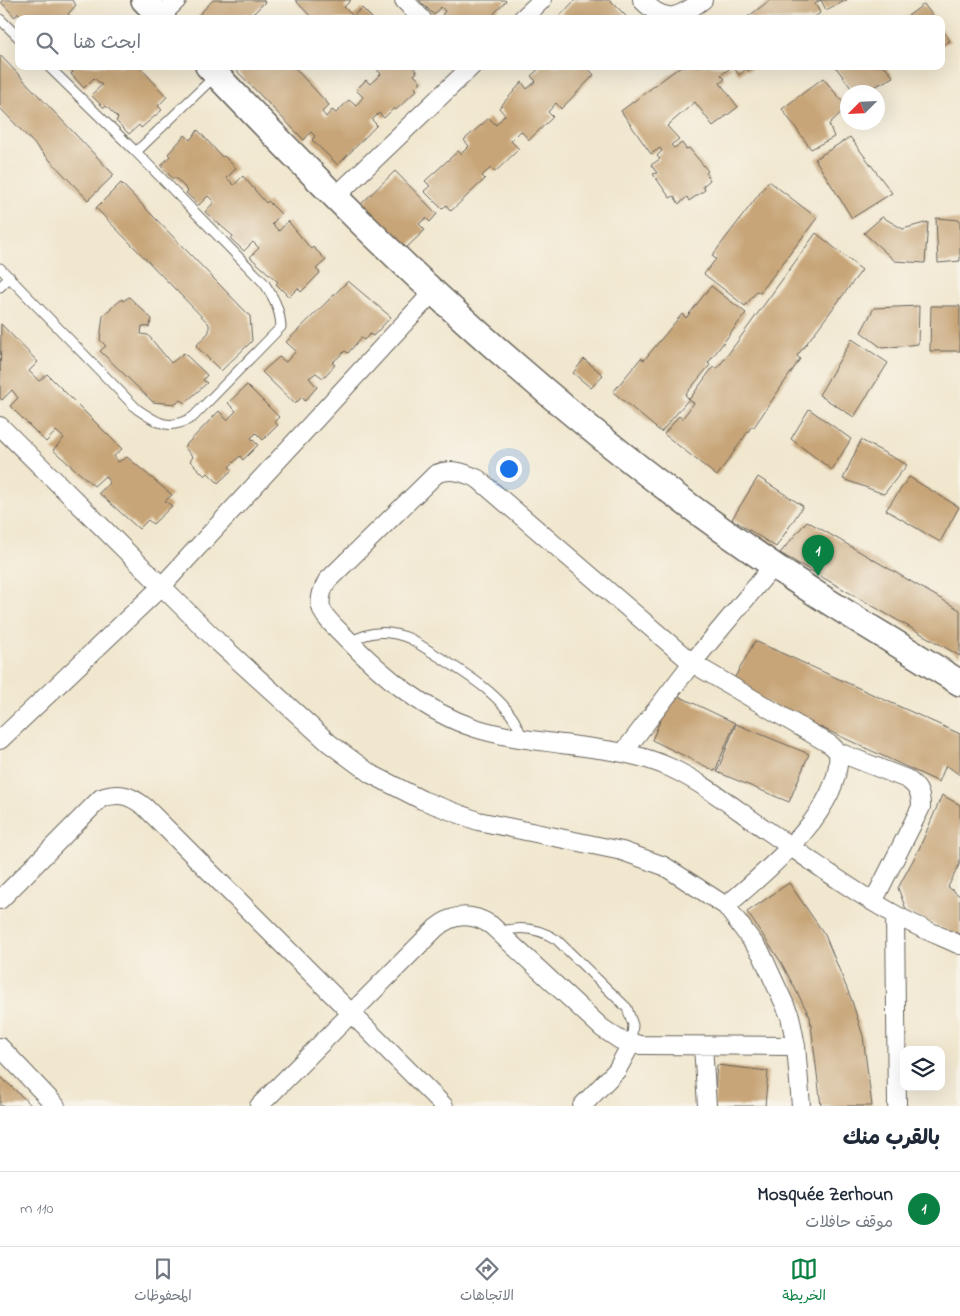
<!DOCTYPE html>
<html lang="ar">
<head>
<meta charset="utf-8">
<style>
	:root { --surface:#fff; --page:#f6f6f7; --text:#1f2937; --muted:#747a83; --line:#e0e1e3; --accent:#0b8043 }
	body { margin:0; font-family:"Indie Flower","Playpen Sans Arabic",sans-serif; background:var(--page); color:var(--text); direction:rtl }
	.controls { position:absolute; right:15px; bottom:15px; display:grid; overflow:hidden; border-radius:10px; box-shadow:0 5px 20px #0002 }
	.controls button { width:45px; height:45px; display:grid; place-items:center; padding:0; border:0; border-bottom:1px solid var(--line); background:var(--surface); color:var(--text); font:25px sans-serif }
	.compass { position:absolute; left:840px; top:85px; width:45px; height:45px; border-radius:50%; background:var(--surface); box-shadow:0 5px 20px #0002; rotate:246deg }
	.you { position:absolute; left:508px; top:468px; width:18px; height:18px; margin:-12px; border:4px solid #fff; border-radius:50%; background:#1a73e8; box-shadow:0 0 0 8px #1a73e833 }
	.badge { display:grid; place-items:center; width:32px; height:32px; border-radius:50%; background:var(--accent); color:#fff; font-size:16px; font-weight:700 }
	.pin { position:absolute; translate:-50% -41px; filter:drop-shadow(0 1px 2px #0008) }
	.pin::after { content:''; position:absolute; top:26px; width:18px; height:15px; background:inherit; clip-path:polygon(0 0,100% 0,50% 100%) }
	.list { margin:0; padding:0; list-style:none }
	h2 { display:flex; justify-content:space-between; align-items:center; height:65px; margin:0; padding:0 20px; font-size:21px }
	h2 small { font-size:16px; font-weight:400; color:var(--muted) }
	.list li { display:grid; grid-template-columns:32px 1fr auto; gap:15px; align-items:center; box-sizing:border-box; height:75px; padding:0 20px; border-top:1px solid var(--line) }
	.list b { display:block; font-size:19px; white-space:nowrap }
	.list p { margin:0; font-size:16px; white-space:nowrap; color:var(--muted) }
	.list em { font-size:16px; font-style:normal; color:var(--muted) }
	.icon { flex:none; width:28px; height:28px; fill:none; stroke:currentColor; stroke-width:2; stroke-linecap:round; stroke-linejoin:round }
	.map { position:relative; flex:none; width:960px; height:1106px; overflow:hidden; direction:ltr }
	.search { position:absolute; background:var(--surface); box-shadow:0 5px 20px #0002; left:15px; right:15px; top:15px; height:55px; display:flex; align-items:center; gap:12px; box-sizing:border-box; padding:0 18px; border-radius:10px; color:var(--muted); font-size:19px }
	.sheet { height:140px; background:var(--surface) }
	nav { display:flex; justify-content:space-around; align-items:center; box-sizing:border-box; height:70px; border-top:1px solid var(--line); background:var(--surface); font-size:14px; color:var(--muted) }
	nav a { display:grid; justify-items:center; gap:2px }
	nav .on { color:var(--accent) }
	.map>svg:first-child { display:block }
	.building { fill:#c7a578 }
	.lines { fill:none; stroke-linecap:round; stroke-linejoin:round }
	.lane-casing { stroke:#67635b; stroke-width:11 }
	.street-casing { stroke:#67635b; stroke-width:20 }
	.secondary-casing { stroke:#67635b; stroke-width:28 }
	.lane { stroke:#fff; stroke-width:9 }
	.street { stroke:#fff; stroke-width:18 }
	.secondary { stroke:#fff; stroke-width:25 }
</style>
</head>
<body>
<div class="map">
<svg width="960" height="1106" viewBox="0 0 960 1106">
	<rect width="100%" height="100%" fill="#f7f3e8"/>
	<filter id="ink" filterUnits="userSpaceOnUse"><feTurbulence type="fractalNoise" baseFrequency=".02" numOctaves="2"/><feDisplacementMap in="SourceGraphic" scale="10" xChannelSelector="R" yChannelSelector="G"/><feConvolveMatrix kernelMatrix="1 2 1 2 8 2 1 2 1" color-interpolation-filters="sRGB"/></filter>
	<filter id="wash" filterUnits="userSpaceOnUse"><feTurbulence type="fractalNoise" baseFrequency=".0096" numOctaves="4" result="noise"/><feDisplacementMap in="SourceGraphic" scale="20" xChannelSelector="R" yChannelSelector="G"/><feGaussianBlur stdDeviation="1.12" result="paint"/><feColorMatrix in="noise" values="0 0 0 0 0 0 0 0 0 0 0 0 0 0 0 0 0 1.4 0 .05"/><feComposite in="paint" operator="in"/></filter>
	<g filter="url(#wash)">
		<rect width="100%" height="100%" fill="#f1e7cf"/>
		<g id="blocks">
			<path class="building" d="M3,0H72L76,5L68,14L73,19H23L18,13L15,17L1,2Z
				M213,0H263L265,2L251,16L247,13L241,19H200L198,16Z
				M295,0H351L344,7L353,16L362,8L373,19H313Z
				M419,0H505L506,1L489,19H446L442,15L445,11L441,7L434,15Z
				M575,0H610L626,16L624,19H557Z
				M770,0H847L826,10L821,0L815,3L820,13L815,17L816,19H745Z
				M924,4L935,19H904Z
				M941,28L950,41L941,46Z
				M0,55L114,175L88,200L0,108Z
				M68,66H139L167,97L158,106L162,110L141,128L139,125L129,134L116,121L118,118L106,106L104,108L91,95L102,85L94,78L84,88L71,74L73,72Z
				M232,66H293L329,105L322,112L326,117L332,110L336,113L349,100L356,106L363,97L356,90L366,80L370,84L381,74L374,66H412L417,72L414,75L421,82L415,88L417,90L396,110L394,108L384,118L379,113L372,120L377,125L338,165L312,140L315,136L311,132L304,140Z
				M542,66H590L588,68L594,75L561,109L556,103L548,112L553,117L529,140L521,131L511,141L519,149L495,172L491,168L486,172L482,176L485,179L451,211L446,205L442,209L424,191L430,186L425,181L458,151L461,154L469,146L464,140L489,118L496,125L505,115L499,108L522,82L527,89L536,81L531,76Z
				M681,66H755L748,71L746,69L739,75L733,66L721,75L725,79L720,83L738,107L713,126L695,102L667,126L679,139L671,145L674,148L682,143L686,149L689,148L708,171L706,173L710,180L703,186L705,190L689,201L687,197L679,204L674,196L670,198L653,174L657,173L651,165L660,159L657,156L662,151L660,148L651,154L621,111Z
				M835,66H885L893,77L865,92H854Z
				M823,78L847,107L829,124L834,137L811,149L782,109Z
				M198,130L222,157L224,156L236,168L227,178L234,185L243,176L266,203L268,201L281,214L272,224L279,231L288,221L311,249L313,247L326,260L316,269L320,273L301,292L298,288L289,297L276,284L278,282L250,257L259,248L253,242L244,251L231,239L233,236L205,212L214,202L208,196L199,205L186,193L188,191L175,177L173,179L161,166L170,156L168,154L185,135L190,140Z
				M850,137L892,193L852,218L815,159Z
				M395,171L437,214L430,222L426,218L419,224L425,230L405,249L361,204Z
				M769,181L817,218L760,293L757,291L745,306L704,274L716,259L712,256Z
				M121,183L250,316L252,341L221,371L196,346L209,332V324L96,208Z
				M882,217L903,229L928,222L925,263L895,261L864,233Z
				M936,218L960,220V261L938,263Z
				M816,233L862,270L797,356L800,359L754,427L752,426L717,476L664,434L679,416L682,419L694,403L689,400L713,367L717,369L729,353Z
				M348,281L391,317L373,336L370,334L364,340L361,338L348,353L345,351L332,363L335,365L323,378L316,373L309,378L317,387L305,401L302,397L295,404L262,372L279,357L286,362L296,351L286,342Z
				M711,286L746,313L708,363L710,365L685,395L689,399L661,432L613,392L641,358L644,360L682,314L686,318Z
				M129,297L152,319L149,327L142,326L141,334L148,335L171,363L184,353L207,375L203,380L207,383L185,403L180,400L176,404L153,402L100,351L106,346L100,340L103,315L122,299L123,301Z
				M919,306L918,344L882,348L861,332L874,308Z
				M931,306H960V351H930Z
				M1,324L38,362L29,371L39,381L47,374L122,449L114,456L118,462L127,457L172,495L165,501L172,506L153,524L148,520L139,529L99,493L110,483L105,476L94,486L53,450L64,438L56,431L46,442L10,406L18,398L12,390L2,400L0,398Z
				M852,339L888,363L854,417L819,395Z
				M584,359L603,375L591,388L573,373Z
				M247,385L279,417L274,422L278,425L263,440L256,433L251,438L258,445L243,460L240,456L229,467L232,470L218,483L208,473L205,476L190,461L193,457L184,447L219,411L227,420L236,411L228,403Z
				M809,409L851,439L832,470L791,439Z
				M861,440L907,465L884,494L843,479Z
				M758,477L803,506L776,547L732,519Z
				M909,477L959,507L940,542L886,510Z
				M807,521L960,610V656L780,553Z
				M755,641L960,734V775L946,765L939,782L764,701L731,684Z
				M672,693L735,723L715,771L652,740Z
				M736,724L809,754L789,802L717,772Z
				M942,795L960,805V863L948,887L960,896V936L907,912L898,888L919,849Z
				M789,883L825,935L852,1001L863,1036L872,1106H821L810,1017L781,962L747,912Z
				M717,1065L768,1071L765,1106H714Z
				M0,1076L32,1106H0Z"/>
		</g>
	</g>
	<g filter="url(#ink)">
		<use href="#blocks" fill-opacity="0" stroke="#67635b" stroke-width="1"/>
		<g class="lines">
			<g class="lane-casing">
				<path id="lane" d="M0,19L19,38
					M136,152L214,77
					M0,268L137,409C159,424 169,431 193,417L281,327C280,309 274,298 264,283L136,152L48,66
					M0,287L10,277
					M350,642C371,630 389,630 411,639C448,664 511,694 522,738
					M500,932C521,925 539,928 557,940L627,1008L633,1025L631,1044"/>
			</g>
			<g class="street-casing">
				<path id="street" d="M404,0L422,19
					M642,0C666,25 678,18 703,0
					M161,16L177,0
					M522,19L542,0
					M335,197L472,66
					M0,426L218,642L329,743L371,774L422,800L478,821L622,851L664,866L726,906L761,953L790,1016L796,1046L801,1106
					M0,740L162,586L433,292
					M838,752L907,779C918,787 921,793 921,807L873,902
					M623,753L692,663L774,565
					M0,900L101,798C120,792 130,795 145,807L444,1106
					M726,906C765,872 844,809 838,752L831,745L692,663L478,479C463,472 451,468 436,474L327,581C311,610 327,618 346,638C382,675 425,712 475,728C503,737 533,740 562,744C599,749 637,752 671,768C705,784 737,810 768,831C809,859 850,890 894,914C915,926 938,935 960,945
					M895,915L897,1106
					M703,1046L707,1106
					M0,1047L56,1106
					M259,1106L436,928C454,913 472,913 491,925L602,1028L620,1040L640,1045L796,1046
					M582,1106L617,1070L631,1044"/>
			</g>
			<g class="secondary-casing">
				<path id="secondary" d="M144,0L163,19
					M208,66C306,169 406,271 514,364C608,446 712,527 818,595C865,625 913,653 960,683"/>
			</g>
			<use href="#lane" class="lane"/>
			<use href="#street" class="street"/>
			<use href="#secondary" class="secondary"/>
		</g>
	</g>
</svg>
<div class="controls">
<button><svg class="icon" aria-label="layers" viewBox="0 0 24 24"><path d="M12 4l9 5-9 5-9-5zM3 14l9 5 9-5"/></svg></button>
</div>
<svg class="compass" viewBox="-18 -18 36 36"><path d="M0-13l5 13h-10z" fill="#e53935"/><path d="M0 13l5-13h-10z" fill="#747a83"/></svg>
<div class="you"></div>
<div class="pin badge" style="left:818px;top:576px">1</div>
<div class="search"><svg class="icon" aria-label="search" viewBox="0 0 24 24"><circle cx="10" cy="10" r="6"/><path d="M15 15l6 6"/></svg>ابحث هنا</div>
</div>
<section class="sheet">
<h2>بالقرب منك<small></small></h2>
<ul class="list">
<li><span class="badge">1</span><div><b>Mosquée Zerhoun</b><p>موقف حافلات</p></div><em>110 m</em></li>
</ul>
</section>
<nav>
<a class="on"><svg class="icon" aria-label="map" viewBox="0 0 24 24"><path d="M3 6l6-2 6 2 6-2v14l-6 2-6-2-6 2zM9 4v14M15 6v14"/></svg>الخريطة</a>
<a><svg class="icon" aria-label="directions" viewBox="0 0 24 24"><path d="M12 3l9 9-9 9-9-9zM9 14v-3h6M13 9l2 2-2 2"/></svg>الاتجاهات</a>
<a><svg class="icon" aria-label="saved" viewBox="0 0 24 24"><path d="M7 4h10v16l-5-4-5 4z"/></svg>المحفوظات</a>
</nav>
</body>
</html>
